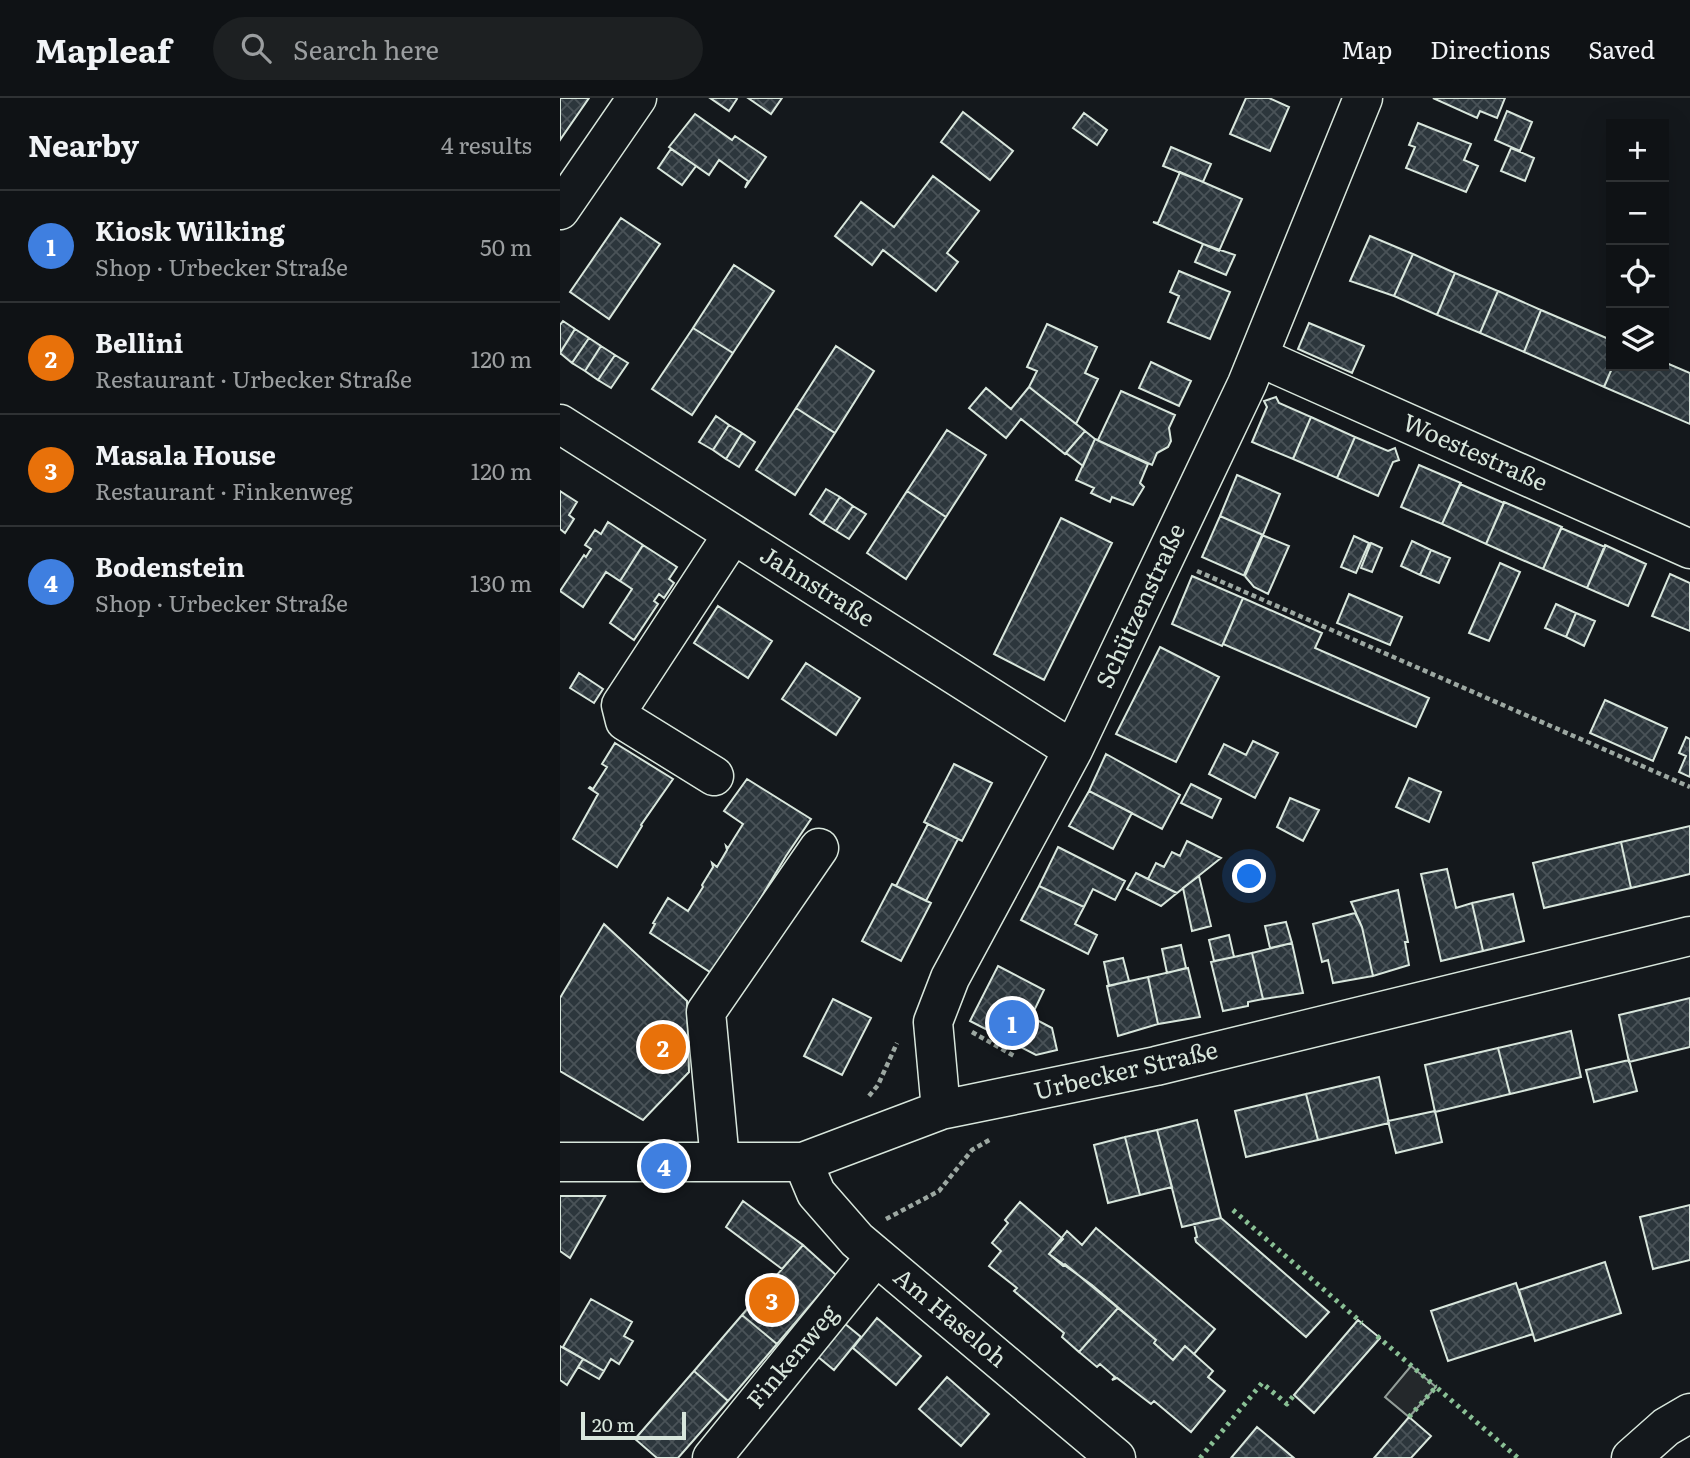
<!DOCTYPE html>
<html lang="en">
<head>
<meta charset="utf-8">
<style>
	:root { --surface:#0f1215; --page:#1d2022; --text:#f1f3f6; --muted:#9b9ea0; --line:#2f3234; --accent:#ffb74d }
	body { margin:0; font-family:Literata,serif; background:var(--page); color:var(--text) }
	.controls { position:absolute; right:21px; top:21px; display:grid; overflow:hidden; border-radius:0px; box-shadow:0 7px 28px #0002 }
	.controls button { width:63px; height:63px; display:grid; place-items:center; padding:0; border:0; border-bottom:2px solid var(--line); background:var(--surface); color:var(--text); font:35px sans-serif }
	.scale { position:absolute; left:21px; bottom:18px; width:105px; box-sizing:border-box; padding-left:7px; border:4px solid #d8e6dc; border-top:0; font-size:19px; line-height:24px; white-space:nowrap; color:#d8e6dc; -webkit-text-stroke:5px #14181c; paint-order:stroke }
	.you { position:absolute; left:690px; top:779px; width:24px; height:24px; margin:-18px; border:5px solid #fff; border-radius:50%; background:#1a73e8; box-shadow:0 0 0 10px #1a73e833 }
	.badge { display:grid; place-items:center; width:46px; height:46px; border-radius:50%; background:var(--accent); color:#fff; font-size:23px; font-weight:700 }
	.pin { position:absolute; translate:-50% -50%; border:4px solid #fff; box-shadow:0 2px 7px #0006 }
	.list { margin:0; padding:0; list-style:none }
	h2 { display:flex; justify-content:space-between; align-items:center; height:91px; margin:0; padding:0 28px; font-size:30px }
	h2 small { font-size:23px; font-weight:400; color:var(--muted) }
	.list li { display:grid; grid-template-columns:46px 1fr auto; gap:21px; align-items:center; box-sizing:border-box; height:112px; padding:0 28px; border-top:2px solid var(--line) }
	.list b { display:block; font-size:26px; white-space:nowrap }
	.list p { margin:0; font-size:23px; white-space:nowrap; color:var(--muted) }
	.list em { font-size:23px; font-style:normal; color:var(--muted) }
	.icon { flex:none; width:38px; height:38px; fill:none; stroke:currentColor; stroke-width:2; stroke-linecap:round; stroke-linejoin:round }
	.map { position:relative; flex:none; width:1130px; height:1360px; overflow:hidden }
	header { display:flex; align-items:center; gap:42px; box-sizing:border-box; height:98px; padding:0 35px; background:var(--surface); border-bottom:2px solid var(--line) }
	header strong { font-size:33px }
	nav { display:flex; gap:38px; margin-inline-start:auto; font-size:24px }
	.search { width:490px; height:63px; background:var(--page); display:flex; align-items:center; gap:18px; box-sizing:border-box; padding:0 24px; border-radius:38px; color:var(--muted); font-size:26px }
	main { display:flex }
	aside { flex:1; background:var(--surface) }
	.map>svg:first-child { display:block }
	.parking { fill:#24282b; stroke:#939e99; stroke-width:2 }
	.building { fill:url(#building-cross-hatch); stroke:#d8e6dc; stroke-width:2 }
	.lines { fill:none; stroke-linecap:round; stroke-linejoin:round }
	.minor-casing { stroke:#d8e6dc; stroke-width:41 }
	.path { stroke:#9da8a2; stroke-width:4.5; stroke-dasharray:5 3.5; stroke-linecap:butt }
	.minor { stroke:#14181c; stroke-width:38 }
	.hedge { stroke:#8ac095; stroke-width:5; stroke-dasharray:3.5 5; stroke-linecap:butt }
	.labels { text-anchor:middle; stroke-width:5; stroke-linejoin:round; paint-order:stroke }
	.street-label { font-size:24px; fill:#d8e6dc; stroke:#14181c }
</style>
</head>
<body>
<header>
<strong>Mapleaf</strong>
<div class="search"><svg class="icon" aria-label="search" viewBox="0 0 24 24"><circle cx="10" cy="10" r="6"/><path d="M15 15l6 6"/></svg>Search here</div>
<nav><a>Map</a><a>Directions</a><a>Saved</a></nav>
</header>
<main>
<aside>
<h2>Nearby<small>4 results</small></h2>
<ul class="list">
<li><span class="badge" style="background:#3f7fe0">1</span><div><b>Kiosk Wilking</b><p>Shop · Urbecker Straße</p></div><em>50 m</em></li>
<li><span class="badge" style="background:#e8710a">2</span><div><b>Bellini</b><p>Restaurant · Urbecker Straße</p></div><em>120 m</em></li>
<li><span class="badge" style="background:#e8710a">3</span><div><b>Masala House</b><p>Restaurant · Finkenweg</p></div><em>120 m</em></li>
<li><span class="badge" style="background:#3f7fe0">4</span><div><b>Bodenstein</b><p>Shop · Urbecker Straße</p></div><em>130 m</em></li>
</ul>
</aside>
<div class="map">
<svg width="1130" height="1360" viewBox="0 0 1130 1360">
	<defs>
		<pattern id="building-cross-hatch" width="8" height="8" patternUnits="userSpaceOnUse" patternTransform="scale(1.75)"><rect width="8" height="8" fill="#2c363c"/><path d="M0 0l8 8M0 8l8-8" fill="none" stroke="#4a5358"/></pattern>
	</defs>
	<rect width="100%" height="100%" fill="#14181c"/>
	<path class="parking" d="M851,1268L876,1289L849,1319L825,1299Z"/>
	<path class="building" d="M0,0H29L0,42Z
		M150,0H176L177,1L169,13Z
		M188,0H222L211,16Z
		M686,0H709L729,9L710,53L670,36Z
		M873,0H945L937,20L920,13L917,20Z
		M947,13L972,24L960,53L935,42Z
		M403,14L453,53L430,82L381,44Z
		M524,15L547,32L537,47L513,30Z
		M135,16L172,42L175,38L206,59L185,90L188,83L159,62L149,77L109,49Z
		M858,25L911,46L904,62L918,68L906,94L846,70L855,49L849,47Z
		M611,49L651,66L643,84L603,68Z
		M951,50L974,60L965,83L941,73Z
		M111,51L136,68L122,87L98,70Z
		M620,74L682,101L659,153L593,124L598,125Z
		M373,78L419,113L387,155L398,164L376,193L323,152L312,167L275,138L301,104L334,129Z
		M61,120L100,146L49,221L10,194Z
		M810,138L853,156L834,198L790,183Z
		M643,146L675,157L666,177L635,164Z
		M853,156L895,175L877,217L834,198Z
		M174,167L214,193L173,255L133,230Z
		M619,173L670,194L650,241L608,224L619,198L610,194Z
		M895,175L938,193L920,235L877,217Z
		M938,193L981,212L964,254L920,235Z
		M981,212L1051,242L1053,268L1044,289L964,254Z
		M3,223L15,231L0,255V227Z
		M749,225L804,248L792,275L738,251Z
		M487,226L537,249L525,275L538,281L516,326L469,289L477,273L467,269Z
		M133,230L173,255L132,317L92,291Z
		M15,231L29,240L12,265L0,255Z
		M29,240L41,248L25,273L12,265Z
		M41,248L55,257L38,282L25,273Z
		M276,248L314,273L275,335L236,310Z
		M55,257L68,265L51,290L38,282Z
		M591,264L631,283L619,308L579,290Z
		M1104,264L1130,275V326L1044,289L1053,268H1104Z
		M469,289L525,333L505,356L461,321L446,340L409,310L426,290L451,311Z
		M561,293L615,317L609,330L611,343L608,349L597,355L592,367L535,341L538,342Z
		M716,299L719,305L751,319L733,361L692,344L707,309L704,303Z
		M236,310L275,335L235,397L196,372Z
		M156,318L169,327L153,352L139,344Z
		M751,319L795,339L777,380L733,361Z
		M169,327L182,335L166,361L153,352Z
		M387,332L426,357L386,419L347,393Z
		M525,333L535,341L523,368L506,355Z
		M182,335L195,344L179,369L166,361Z
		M795,339L828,353L835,350L839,362L833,364L818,398L777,380Z
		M535,341L588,366L580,385L584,389L573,407L552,399L550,404L531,395L534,390L516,382Z
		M859,367L901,385L882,426L841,409Z
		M677,377L720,396L703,437L660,418Z
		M900,386L944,405L926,446L882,426Z
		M266,391L280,399L263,425L250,416Z
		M0,393L17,404L9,417L14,421L5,435L0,431Z
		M347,393L386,419L346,481L307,455Z
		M280,399L293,408L276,433L263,425Z
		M944,404L1002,429L983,471L926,446Z
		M293,408L306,416L289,441L276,433Z
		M660,418L703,437L685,478L642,459Z
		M501,420L552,445L484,582L434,556Z
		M48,424L83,447L60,483L46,474L23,509L0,493L24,457L26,459L31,451L25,447L35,432L41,436Z
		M1001,430L1045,449L1027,490L983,471Z
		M702,437L729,448L708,496L694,489L684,477Z
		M794,438L809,445L796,475L781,469Z
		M852,443L871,452L860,477L841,468Z
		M811,445L822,450L812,474L801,470Z
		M83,447L117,469L109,481L114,485L104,500L99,496L94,503L98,506L74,542L50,525L72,491L60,483Z
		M1045,447L1086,466L1068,508L1027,490Z
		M871,452L890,460L879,485L860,477Z
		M940,465L960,474L929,543L909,535Z
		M1110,476L1130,485V533L1092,518Z
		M632,478L683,500L662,548L612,526Z
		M789,496L842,519L830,547L777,525Z
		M683,500L762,535L755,550L869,600L856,629L663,546Z
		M996,506L1016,515L1006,539L985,530Z
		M158,508L212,543L188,580L134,545Z
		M1016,515L1035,523L1024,548L1006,539Z
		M600,549L659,579L616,664L556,636Z
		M246,565L300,600L276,637L222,601Z
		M19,575L43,591L34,605L10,590Z
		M1045,602L1107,630L1093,663L1030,635Z
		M1126,639L1130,641V679L1119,674L1126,658L1119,655Z
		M693,643L718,655L695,700L649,676L664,646L686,657Z
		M55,645L113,681L81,727L82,728L57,769L13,741L38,696L29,690L30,689L33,691L47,669L42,666Z
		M546,656L620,697L602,731L529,693Z
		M394,666L432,685L402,743L364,724Z
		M849,680L881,694L869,724L836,709Z
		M187,681L251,721L226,758L178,838L176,837L170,845L153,876L90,835L95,826L93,825L108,800L128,813L143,789L142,787L153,769L152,765L157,769L167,752L166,748L168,750L183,726L164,713Z
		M631,686L661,701L652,720L621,705Z
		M529,693L572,715L553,751L509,728Z
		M730,700L759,712L743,743L717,729Z
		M368,726L398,741L366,803L336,788Z
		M1130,728V776L1071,790L1061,744Z
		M627,743L661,760L617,795L588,781L596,765L604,769L612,754L620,758Z
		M1061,744L1071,790L984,810L973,765Z
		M498,749L565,783L555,802L533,791L524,809L479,788Z
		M887,771L896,810L912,805L923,853L881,863L861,776Z
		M576,775L588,781L617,795L601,808L567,791Z
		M639,778L651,828L632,833L623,790Z
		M332,786L371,805L341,863L302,843Z
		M479,788L524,809L515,826L537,837L528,856L461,822Z
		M838,792L848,844H845L849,867L813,878L802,829L791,804Z
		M953,796L964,843L923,853L912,805Z
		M795,815L802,829L813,878L773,885L768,862L762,864L753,826Z
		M726,824L732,845L710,850L705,828Z
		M44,826L127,903L129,974L83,1022L0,973V900Z
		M669,837L674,859L654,863L649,842Z
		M732,845L743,895L703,901L692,855Z
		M621,847L626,870L607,875L602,851Z
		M692,855L703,901L688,904V908L663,913L651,864Z
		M563,860L569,883L549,888L544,864Z
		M438,868L484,892L471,919L492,930L497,952L476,957L410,923Z
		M628,870L640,919L598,926L588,879Z
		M588,879L598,926L558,938L547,888Z
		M1130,900V949L1069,964L1059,917Z
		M273,901L311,920L282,977L244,958Z
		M1011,933L1021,979L950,996L938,950Z
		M938,950L950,996L875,1014L865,967Z
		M1069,962L1077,993L1034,1004L1026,972Z
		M819,979L829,1025L758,1042L746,996Z
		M746,996L758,1042L686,1059L675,1013Z
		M875,1013L882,1044L836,1055L828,1023Z
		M637,1022L661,1120L622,1129L597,1032Z
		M597,1032L612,1089L580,1097L565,1039Z
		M565,1039L580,1097L548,1105L534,1047Z
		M0,1098H45L10,1160L0,1153Z
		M183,1103L243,1147L222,1171L166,1129Z
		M460,1104L503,1141L489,1156L503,1168L505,1166L558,1210L519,1254L502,1239L504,1235L454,1193L457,1190L429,1168L441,1153L432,1145L448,1125L445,1122Z
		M1130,1107V1162L1093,1171L1080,1119Z
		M661,1120L769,1214L746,1239L636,1144L635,1140L637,1139L634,1126Z
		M536,1130L655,1231L634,1256L625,1248L613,1262L594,1245L596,1242L532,1187L489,1156L507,1133L522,1147Z
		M243,1147L276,1177L217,1246L182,1217Z
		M1045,1164L1061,1215L975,1243L959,1192Z
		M956,1185L973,1236L888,1263L871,1213Z
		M31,1201L72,1224L64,1238L73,1243L59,1266L51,1261L44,1273L3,1249Z
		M558,1210L596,1242L594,1245L613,1262L625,1248L653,1273L648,1279L665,1293L631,1334L594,1303L591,1306L557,1280L552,1282L555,1279L540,1266L537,1269L519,1254Z
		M182,1217L217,1246L168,1303L134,1273Z
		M317,1220L361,1258L336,1287L293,1250Z
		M798,1222L820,1240L754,1315L734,1297Z
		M284,1225L301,1239L274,1272L257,1258Z
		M0,1248L23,1261L7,1287L0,1282Z
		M23,1261L44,1273L39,1281L18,1269Z
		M134,1273L168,1303L118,1360H97L75,1341Z
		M387,1279L429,1316L401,1348L359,1311Z
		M849,1319L871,1338L851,1360H814Z
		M697,1329L734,1360H671Z"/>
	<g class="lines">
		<g class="minor-casing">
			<path id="minor" d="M0,112L77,0
				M699,259L1130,451
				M0,326L513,652
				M154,678L65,623L61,607L173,436
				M381,1012L373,924L390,880L513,652L687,286L803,0
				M160,1063L146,914L259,750
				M0,1064H243L381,1012L596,968L1130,838
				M243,1064L256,1095L297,1142L556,1360
				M152,1360L316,1158
				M1071,1360L1106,1329L1130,1315"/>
		</g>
		<path class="path" d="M637,473L1130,689
			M412,934L456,959
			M309,998L318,987L337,945
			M326,1121L379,1093L412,1052L431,1041"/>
		<use href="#minor" class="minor"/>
		<path class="hedge" d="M673,1112L802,1225
			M817,1238L876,1289
			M849,1319L876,1289L958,1360
			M640,1360L702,1285L727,1306L734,1297"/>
	</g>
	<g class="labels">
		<g class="street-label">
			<text transform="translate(915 355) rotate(24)" y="8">Woestestraße</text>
			<text transform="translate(257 489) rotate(32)" y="8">Jahnstraße</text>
			<text transform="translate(581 508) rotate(-65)" y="8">Schützenstraße</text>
			<text transform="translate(566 973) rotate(-13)" y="8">Urbecker Straße</text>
			<text transform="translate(390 1220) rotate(40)" y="8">Am Haseloh</text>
			<text transform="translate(233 1259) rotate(-50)" y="8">Finkenweg</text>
		</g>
	</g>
</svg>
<div class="controls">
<button>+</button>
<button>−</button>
<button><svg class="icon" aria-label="locate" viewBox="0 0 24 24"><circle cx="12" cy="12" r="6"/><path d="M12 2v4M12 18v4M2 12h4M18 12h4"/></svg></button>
<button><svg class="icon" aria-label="layers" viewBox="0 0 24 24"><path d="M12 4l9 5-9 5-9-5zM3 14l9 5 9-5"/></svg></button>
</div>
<div class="scale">20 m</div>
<div class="you"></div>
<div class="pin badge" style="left:452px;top:925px;background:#3f7fe0">1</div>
<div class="pin badge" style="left:103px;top:949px;background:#e8710a">2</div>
<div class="pin badge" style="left:212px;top:1202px;background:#e8710a">3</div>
<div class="pin badge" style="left:104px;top:1068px;background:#3f7fe0">4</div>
</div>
</main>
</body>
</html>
